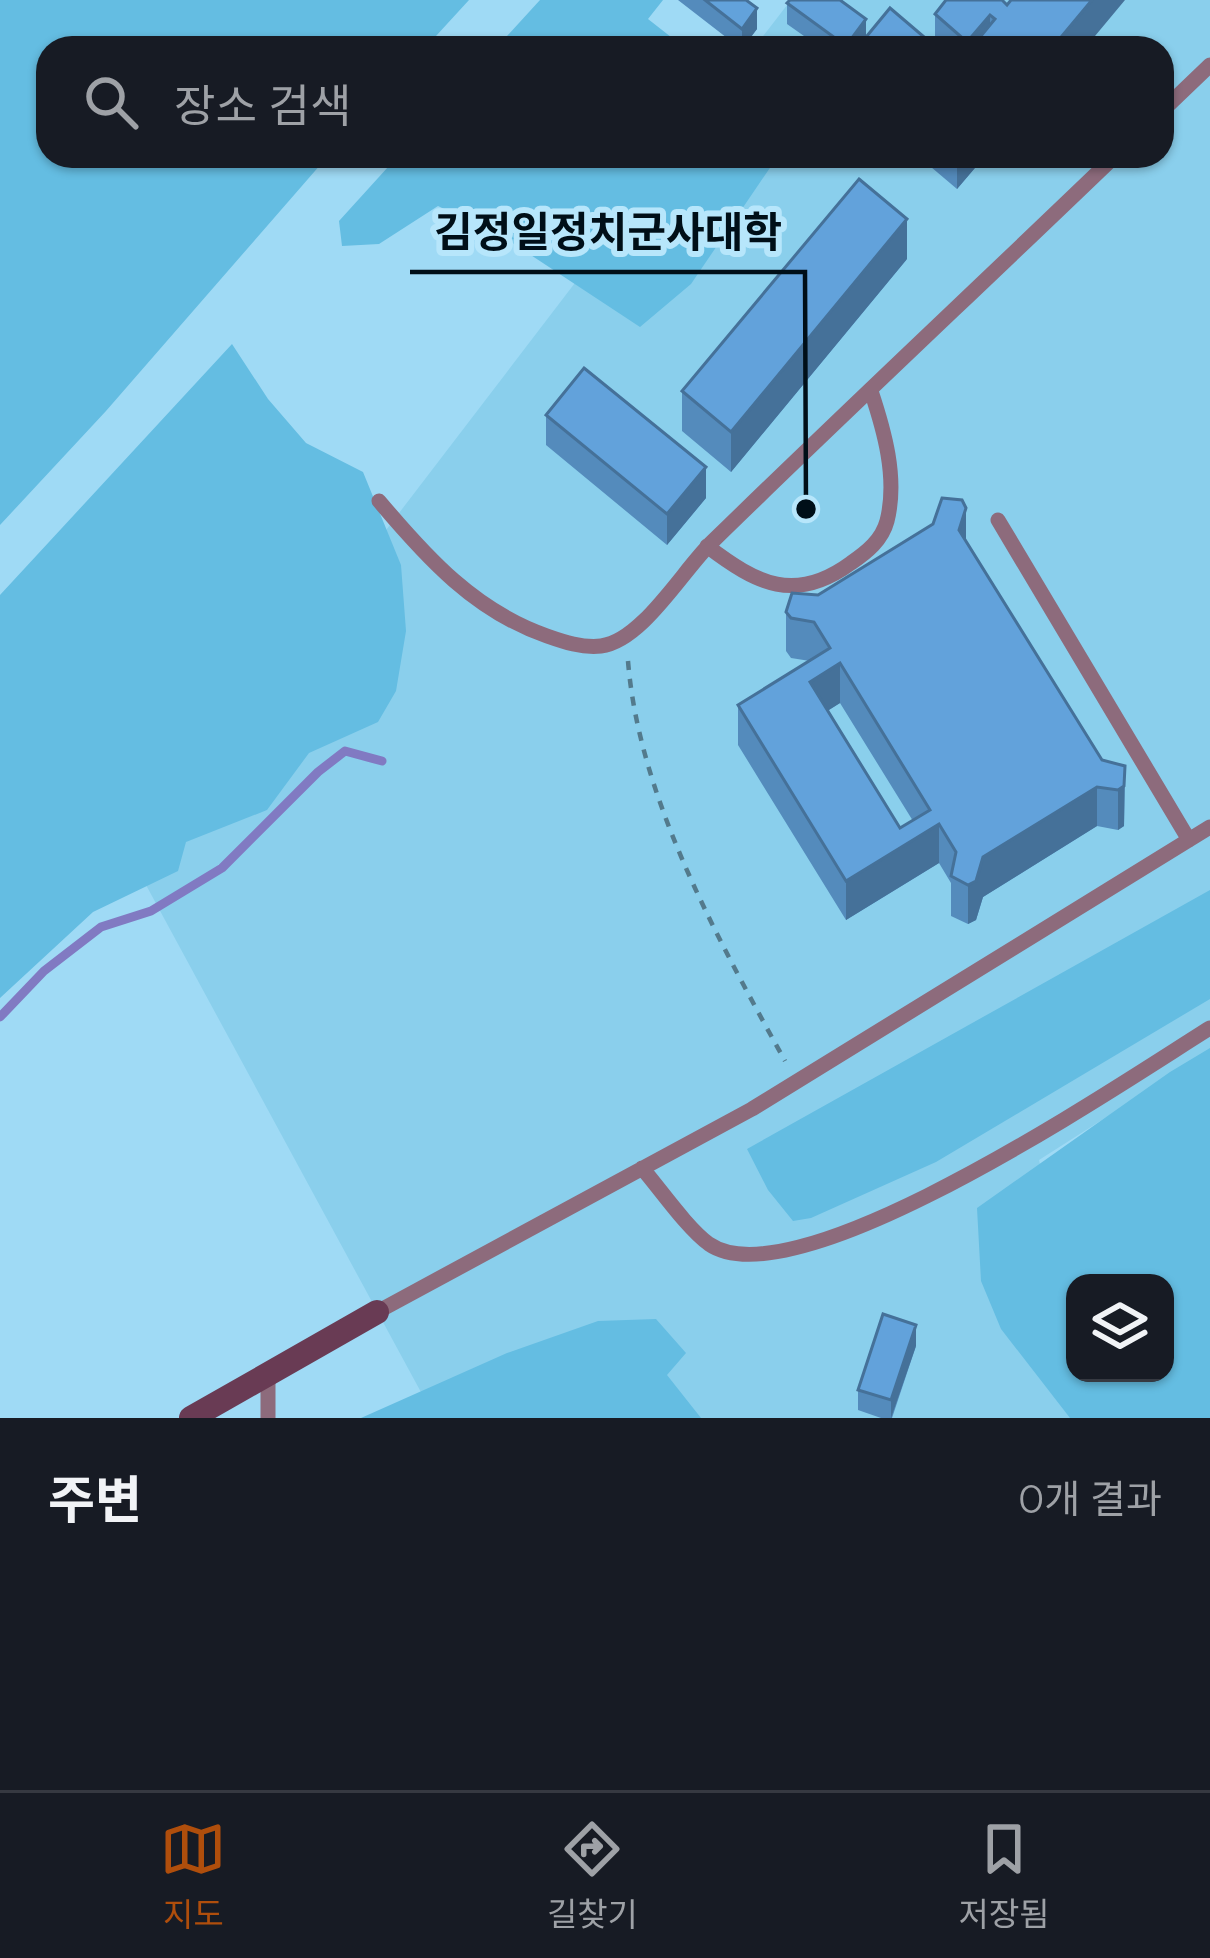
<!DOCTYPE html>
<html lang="ko">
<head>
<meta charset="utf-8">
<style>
	:root { --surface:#171b24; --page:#242831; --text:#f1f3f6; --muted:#9ea1a6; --line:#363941; --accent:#af4e0c }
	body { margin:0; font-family:Montserrat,"Noto Sans KR",sans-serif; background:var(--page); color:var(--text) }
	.controls { position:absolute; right:36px; bottom:36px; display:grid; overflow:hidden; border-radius:24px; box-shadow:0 3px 9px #0004 }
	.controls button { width:108px; height:108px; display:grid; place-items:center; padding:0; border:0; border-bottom:3px solid var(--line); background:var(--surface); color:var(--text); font:60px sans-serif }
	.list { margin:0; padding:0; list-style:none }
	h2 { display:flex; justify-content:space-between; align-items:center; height:156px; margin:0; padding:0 48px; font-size:51px }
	h2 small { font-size:39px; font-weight:400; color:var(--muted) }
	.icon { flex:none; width:66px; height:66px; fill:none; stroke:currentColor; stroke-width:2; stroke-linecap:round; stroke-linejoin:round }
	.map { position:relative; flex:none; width:1210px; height:1418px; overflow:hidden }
	.search { position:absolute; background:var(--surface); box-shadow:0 3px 9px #0004; left:36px; right:36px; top:36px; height:132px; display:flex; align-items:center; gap:30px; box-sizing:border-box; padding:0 42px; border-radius:36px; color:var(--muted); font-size:45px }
	.sheet { height:372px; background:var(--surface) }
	nav { display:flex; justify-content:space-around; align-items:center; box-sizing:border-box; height:168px; border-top:3px solid var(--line); background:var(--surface); font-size:33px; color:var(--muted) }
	nav a { display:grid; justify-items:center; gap:6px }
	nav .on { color:var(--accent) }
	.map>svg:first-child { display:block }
	.built { fill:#8acfec }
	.green { fill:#64bde2; fill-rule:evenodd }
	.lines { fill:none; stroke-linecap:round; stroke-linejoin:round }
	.stream { stroke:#817ac2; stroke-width:9 }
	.path { stroke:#537a8c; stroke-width:4.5; stroke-dasharray:9 9; stroke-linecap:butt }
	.lane { stroke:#8d6b7c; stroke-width:15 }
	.secondary { stroke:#693b54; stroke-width:24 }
	.wall { fill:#548bbc; fill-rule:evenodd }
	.shaded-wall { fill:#457199 }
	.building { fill:#62a2db; stroke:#457199; stroke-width:3; fill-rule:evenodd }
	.leader { fill:none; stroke:#000f18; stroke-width:4.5 }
	.callout-dot { fill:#000f18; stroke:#b7e6fb; stroke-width:4.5 }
	.callout-label { font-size:42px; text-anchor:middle; font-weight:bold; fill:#000f18; stroke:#b7e6fb; stroke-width:12; stroke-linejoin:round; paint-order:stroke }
</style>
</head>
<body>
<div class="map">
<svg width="1210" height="1418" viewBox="0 0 1210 1418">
	<rect width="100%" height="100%" fill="#9fdaf5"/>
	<path class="built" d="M791,0H1210V1051L1039,1160L1075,1337V1373L1092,1418H435L133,861L672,156H1162V48H754Z"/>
	<path class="green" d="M0,0H469L425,48H48V156H328L106,411L0,525Z
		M540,0H663L648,19L685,48H496Z
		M398,156H778L691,284L640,327L508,240L438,206L379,244L342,246L339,221Z
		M232,344L268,399L306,443L363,472L401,565L406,631L396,691L378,722L309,753L267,810L186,842L178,871L93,912L0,998V595Z
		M1210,890V999L936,1162L811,1218L793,1221L768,1190L747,1149Z
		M1210,1048V1418H1070L1001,1329L981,1281L977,1208L1170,1072ZM1075,1283H1165V1373H1075Z
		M656,1319L686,1353L667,1375L701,1418H361L507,1353L598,1321Z"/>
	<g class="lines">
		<path class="stream" d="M0,1017L44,971L101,927L151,911L222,868L318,772L345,751L382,761"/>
		<path class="path" d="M628,661C639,799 719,941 785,1061"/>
		<path class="lane" d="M1162,111L1210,65
			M379,501C427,558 475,611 547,636C564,642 582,648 601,646C642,641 683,570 712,542C845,412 981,285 1115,156
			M998,520L1189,840
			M707,546C757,584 795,604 851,563C867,552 882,540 887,521C898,478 884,430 871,391
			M642,1168C661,1190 687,1228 709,1244C797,1305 1126,1080 1210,1028
			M377,1312L752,1109L1210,827
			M268,1418V1374"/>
		<path class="secondary" d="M191,1418L377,1312"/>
	</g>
	<path class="wall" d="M678,0H746L757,29L743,48H740Z
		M946,0L1085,48H821L787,24V3L866,37L935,46V14Z
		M918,156H995L986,167L980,162L957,189Z
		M907,259L731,472L682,431V391Z
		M546,415L706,498L667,545L546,445Z
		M966,540L1102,760L1125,766L1124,826L1118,830L1097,826L983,897L976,920L968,924L951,916V883L939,863L846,920L738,745V705L810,661L791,658L786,651V612L818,595ZM840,703L913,821L900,828L827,711Z
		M916,1346L892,1418H881L858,1410V1390Z"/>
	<path class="shaded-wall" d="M1092,0H1125L1085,48H1052Z
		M757,8V29L742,48V29Z
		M990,15V48H967V42Z
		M866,19V40L860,48H846Z
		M957,156H980V162L957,189Z
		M986,156H995L986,167Z
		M907,219V259L731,472V432Z
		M706,467V498L667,545V514Z
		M966,508V547L959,530Z
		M840,663V703L810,722V682Z
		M1125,766L1124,826L1118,830V790Z
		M1097,787V826L983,897L976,920L968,924V885L983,857Z
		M939,824V863L846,920V881Z
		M916,1325V1346L891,1418V1400Z"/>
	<path class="building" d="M705,0H746L757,8L742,29Z
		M790,0H840L866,19L846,46L787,3Z
		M946,0H1002L1007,5L1011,0H1092L1052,48H971L995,19L990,15L967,42L935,14Z
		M890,8L937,48H857Z
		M859,179L907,219L731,432L682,391Z
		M584,368L706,467L667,514L546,415Z
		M942,498L962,500L966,508L959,530L1102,760L1125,766L1124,786L1118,790L1097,787L983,857L976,881L968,885L951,876L956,852L939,824L846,881L738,705L830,648L814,622L791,618L786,612L792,593L818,595L933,524ZM840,663L930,810L900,828L810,682Z
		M883,1314L916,1325L891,1400L858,1390Z"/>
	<path class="leader" d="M806 509L805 272H410"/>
	<circle class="callout-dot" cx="806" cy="509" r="12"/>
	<g class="callout-label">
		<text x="608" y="247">김정일정치군사대학</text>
	</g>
</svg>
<div class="controls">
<button><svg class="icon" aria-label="layers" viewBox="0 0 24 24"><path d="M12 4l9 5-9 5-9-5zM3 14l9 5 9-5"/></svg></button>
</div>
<div class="search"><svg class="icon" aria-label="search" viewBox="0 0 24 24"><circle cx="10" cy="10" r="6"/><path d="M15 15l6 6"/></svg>장소 검색</div>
</div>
<section class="sheet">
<h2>주변<small>0개 결과</small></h2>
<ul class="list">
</ul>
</section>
<nav>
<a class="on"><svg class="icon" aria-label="map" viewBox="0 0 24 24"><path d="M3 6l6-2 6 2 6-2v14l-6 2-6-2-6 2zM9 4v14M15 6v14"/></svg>지도</a>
<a><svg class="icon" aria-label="directions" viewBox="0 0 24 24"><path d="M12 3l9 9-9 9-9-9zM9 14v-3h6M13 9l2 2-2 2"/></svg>길찾기</a>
<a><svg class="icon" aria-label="saved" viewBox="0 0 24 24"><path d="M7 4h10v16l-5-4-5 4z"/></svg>저장됨</a>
</nav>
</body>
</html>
